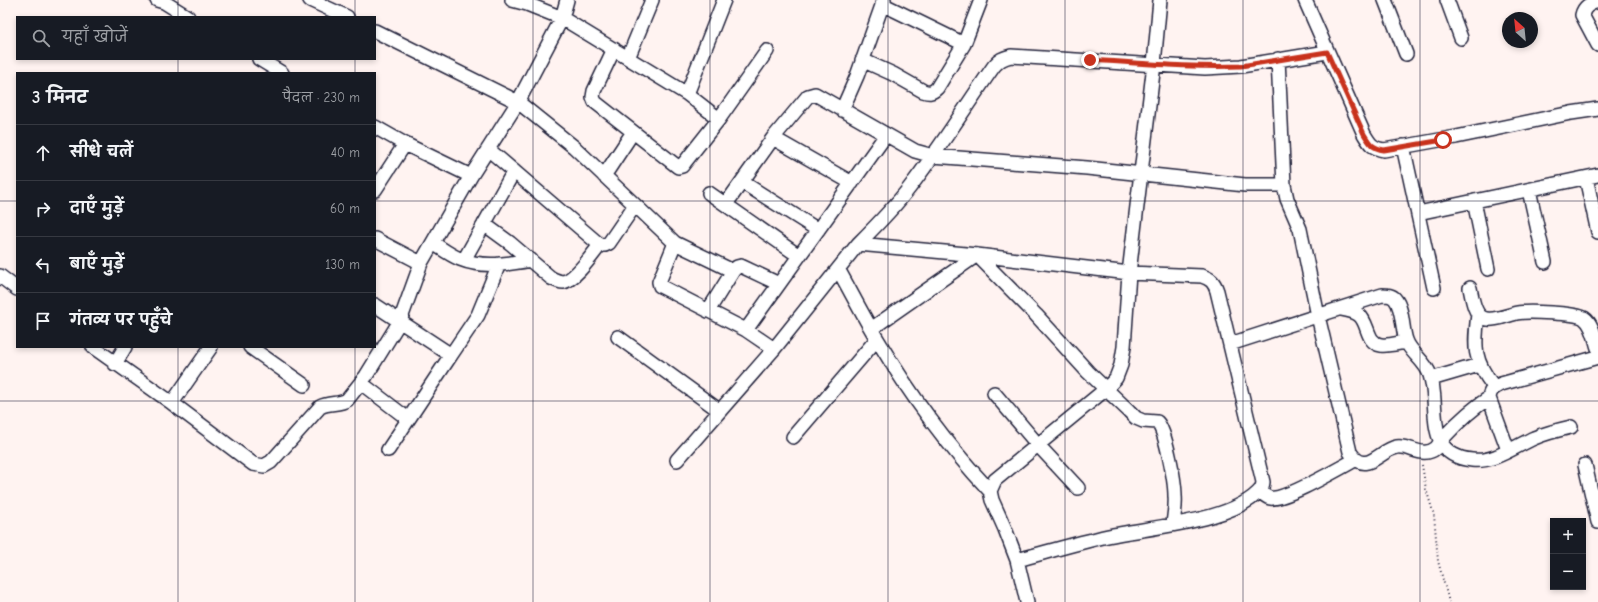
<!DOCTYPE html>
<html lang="hi">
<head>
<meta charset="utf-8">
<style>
	:root { --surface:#171b24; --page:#242831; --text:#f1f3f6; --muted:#9ea1a6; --line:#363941 }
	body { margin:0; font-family:"Comic Neue","Playpen Sans Deva",sans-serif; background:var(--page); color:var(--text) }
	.controls { position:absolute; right:12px; bottom:12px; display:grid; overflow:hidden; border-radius:0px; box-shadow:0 2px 6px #0003 }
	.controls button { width:36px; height:36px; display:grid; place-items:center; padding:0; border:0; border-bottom:1px solid var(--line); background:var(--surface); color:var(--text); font:20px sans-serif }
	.compass { position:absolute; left:1502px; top:12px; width:36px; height:36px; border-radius:50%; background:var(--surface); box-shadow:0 2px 6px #0003; rotate:333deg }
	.stop { position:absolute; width:12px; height:12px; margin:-9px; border:3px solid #c8321e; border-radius:50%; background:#fff }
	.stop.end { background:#c8321e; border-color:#fff; box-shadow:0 1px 4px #0008 }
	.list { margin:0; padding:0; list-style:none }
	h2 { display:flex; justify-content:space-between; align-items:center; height:52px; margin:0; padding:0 16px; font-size:17px }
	h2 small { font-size:13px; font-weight:400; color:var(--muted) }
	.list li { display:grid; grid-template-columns:26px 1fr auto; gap:12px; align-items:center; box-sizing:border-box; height:56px; padding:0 16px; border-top:1px solid var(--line) }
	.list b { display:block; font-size:15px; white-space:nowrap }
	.list em { font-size:13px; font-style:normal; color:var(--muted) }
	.icon { flex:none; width:22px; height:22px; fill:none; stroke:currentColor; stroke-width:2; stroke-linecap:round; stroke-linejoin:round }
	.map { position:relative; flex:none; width:1598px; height:602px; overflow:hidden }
	.search { position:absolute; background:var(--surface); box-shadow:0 2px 6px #0003; left:16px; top:16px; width:360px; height:44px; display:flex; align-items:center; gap:10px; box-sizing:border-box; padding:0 14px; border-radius:0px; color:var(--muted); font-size:15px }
	.panel { position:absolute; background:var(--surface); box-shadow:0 2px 6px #0003; left:16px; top:72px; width:360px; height:276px; border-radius:0px }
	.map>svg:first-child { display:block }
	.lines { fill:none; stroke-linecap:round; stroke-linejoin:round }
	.street-casing { stroke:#22223b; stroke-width:16 }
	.path { stroke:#22223b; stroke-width:2; stroke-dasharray:1 3; stroke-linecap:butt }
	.street { stroke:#fff; stroke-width:13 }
	.route { stroke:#c8321e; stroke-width:5 }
	.grid { fill:none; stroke:#22223b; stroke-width:1; stroke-opacity:0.55 }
</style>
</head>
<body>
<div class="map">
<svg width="1598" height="602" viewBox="0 0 1598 602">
	<rect width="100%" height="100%" fill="#fff3f1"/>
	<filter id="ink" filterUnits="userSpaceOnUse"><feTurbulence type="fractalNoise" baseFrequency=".025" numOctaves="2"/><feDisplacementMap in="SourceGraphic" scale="8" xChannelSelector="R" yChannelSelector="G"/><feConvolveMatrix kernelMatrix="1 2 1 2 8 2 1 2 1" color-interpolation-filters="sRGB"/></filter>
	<g filter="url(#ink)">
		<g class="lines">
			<g class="street-casing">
				<path id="street" d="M157,0L164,2L188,17
					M310,0L347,17
					M512,0L527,4L562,18L687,94L724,0
					M1305,0L1364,134C1370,144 1372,148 1384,150L1456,137L1571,113L1598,109
					M1385,0L1406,54
					M1447,0L1461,38
					M1598,1C1590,4 1584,6 1582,15L1598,45
					M882,4L964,44
					M375,31L518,102L574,147L675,243L733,271L737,267L741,266L779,284
					M614,49L594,91L593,97L595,102L678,167L682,166L685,162L719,119L767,51
					M628,58L652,0
					M259,59L282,73
					M1278,59L1284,185L1287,199L1300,229L1318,316L1350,452C1366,477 1379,450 1397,447C1410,445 1423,459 1436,448C1439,445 1442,440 1445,436C1458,422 1473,408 1489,398
					M862,60L893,74L923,91C929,93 932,93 937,88L964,44L981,0
					M687,94L719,119
					M842,110L857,76L884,0
					M375,127L405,144L471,176
					M773,138L852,183
					M1403,146L1434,288
					M488,149L600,245H605L609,243L635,205
					M604,176L633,132
					M1586,178L1598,232
					M742,182L818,230
					M375,190L405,144
					M1529,190L1545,262
					M709,193L799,256
					M1474,201L1488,269
					M726,204L773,138L808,96L815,94L915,151L933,156L1087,168L1245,185H1284
					M1418,213L1598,175
					M484,224L510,243L551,278C555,280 559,282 563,282C575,280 592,255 600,245
					M375,239L421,263
					M433,243C441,248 450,255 460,259C482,268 508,264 531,260
					M675,243L659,282L660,286L746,330L774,349
					M858,244C876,226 894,208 910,187C940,148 966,106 994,66C999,60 1003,58 1011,56L1205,68L1241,66L1327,52
					M464,260L514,171
					M838,269C851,292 863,316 877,339C909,393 947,445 990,491
					M0,276L17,289
					M1470,288C1472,297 1474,314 1483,318C1492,322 1508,315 1517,313C1527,311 1576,313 1584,318C1593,324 1595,339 1598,348
					M375,305L451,355L388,450
					M1341,309C1347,310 1354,311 1359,315C1369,323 1366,343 1381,345C1388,346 1399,343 1406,342
					M708,311L733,271
					M1478,314C1474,347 1473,360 1494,387
					M871,329L977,255L1036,315L1088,372L1129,411L1136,418L1143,421L1157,422C1166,431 1175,482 1175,496C1176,506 1174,515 1173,524
					M746,330L886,135
					M618,337L720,411
					M1230,344L1382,295C1387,295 1392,295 1395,299C1403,308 1402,329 1406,340C1410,353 1425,360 1430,375C1441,406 1422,455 1472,460C1493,463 1514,447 1534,438C1546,433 1558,430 1571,427
					M93,347L172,403L253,464L264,466L271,462L320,407C329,402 339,405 347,400L366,376L400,321L421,263L471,176L518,102L562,18L567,0
					M250,347L304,385
					M451,355L478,315L499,264
					M115,364L125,347
					M1431,379L1479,365
					M361,383L408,419
					M994,393L1038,445L1078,488
					M172,403L211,347
					M793,437L877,339
					M1508,450L1489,398C1490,390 1493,388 1501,384L1598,357
					M677,460L774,349L858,244L977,255L1129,273L1202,276C1211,279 1214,282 1217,291L1263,482L1262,488C1236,522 1149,527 1108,536C1077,543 1047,552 1017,560
					M1585,465L1598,522
					M1260,491C1263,494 1266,497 1270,498C1284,501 1340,468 1355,460
					M1027,602L1017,560L1005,529L992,500L990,491L995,480L1106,389L1116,378L1121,365L1124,347L1129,273L1154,64L1160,0"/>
			</g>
			<path class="path" d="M1422,465L1426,489L1434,515L1438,561L1449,602"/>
			<use href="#street" class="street"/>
		</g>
	</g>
	<g class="lines" filter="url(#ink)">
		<path class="route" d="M1090,60C1141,63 1191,68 1241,66L1327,52L1364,134C1370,144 1372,148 1384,150L1443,140"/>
	</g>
	<path class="grid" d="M178,0V17M355,0V17M533,0V602M710,0V602M888,0V602M1065,0V602M1243,0V602M1420,0V602M178,59V73M355,59V73M0,201H17M375,201H1598M178,347V602M355,347V602M0,401H1598"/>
</svg>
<div class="controls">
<button>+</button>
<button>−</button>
</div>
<svg class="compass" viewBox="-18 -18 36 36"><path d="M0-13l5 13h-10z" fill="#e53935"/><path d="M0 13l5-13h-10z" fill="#9ea1a6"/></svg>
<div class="stop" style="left:1443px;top:140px"></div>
<div class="stop end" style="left:1090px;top:60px"></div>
<div class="search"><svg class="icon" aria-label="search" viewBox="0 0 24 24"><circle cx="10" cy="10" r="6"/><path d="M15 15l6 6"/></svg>यहाँ खोजें</div>
<section class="panel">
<h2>3 मिनट<small>पैदल · 230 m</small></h2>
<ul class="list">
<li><svg class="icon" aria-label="ahead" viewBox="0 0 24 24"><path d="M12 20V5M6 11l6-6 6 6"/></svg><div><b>सीधे चलें</b></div><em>40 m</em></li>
<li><svg class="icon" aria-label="right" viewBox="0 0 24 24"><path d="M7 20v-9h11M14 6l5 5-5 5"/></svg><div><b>दाएँ मुड़ें</b></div><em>60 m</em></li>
<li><svg class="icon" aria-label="left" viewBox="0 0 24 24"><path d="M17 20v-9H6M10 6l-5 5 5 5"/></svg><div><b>बाएँ मुड़ें</b></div><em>130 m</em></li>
<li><svg class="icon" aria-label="arrive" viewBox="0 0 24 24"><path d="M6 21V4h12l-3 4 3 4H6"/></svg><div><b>गंतव्य पर पहुँचे</b></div></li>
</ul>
</section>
</div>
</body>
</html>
